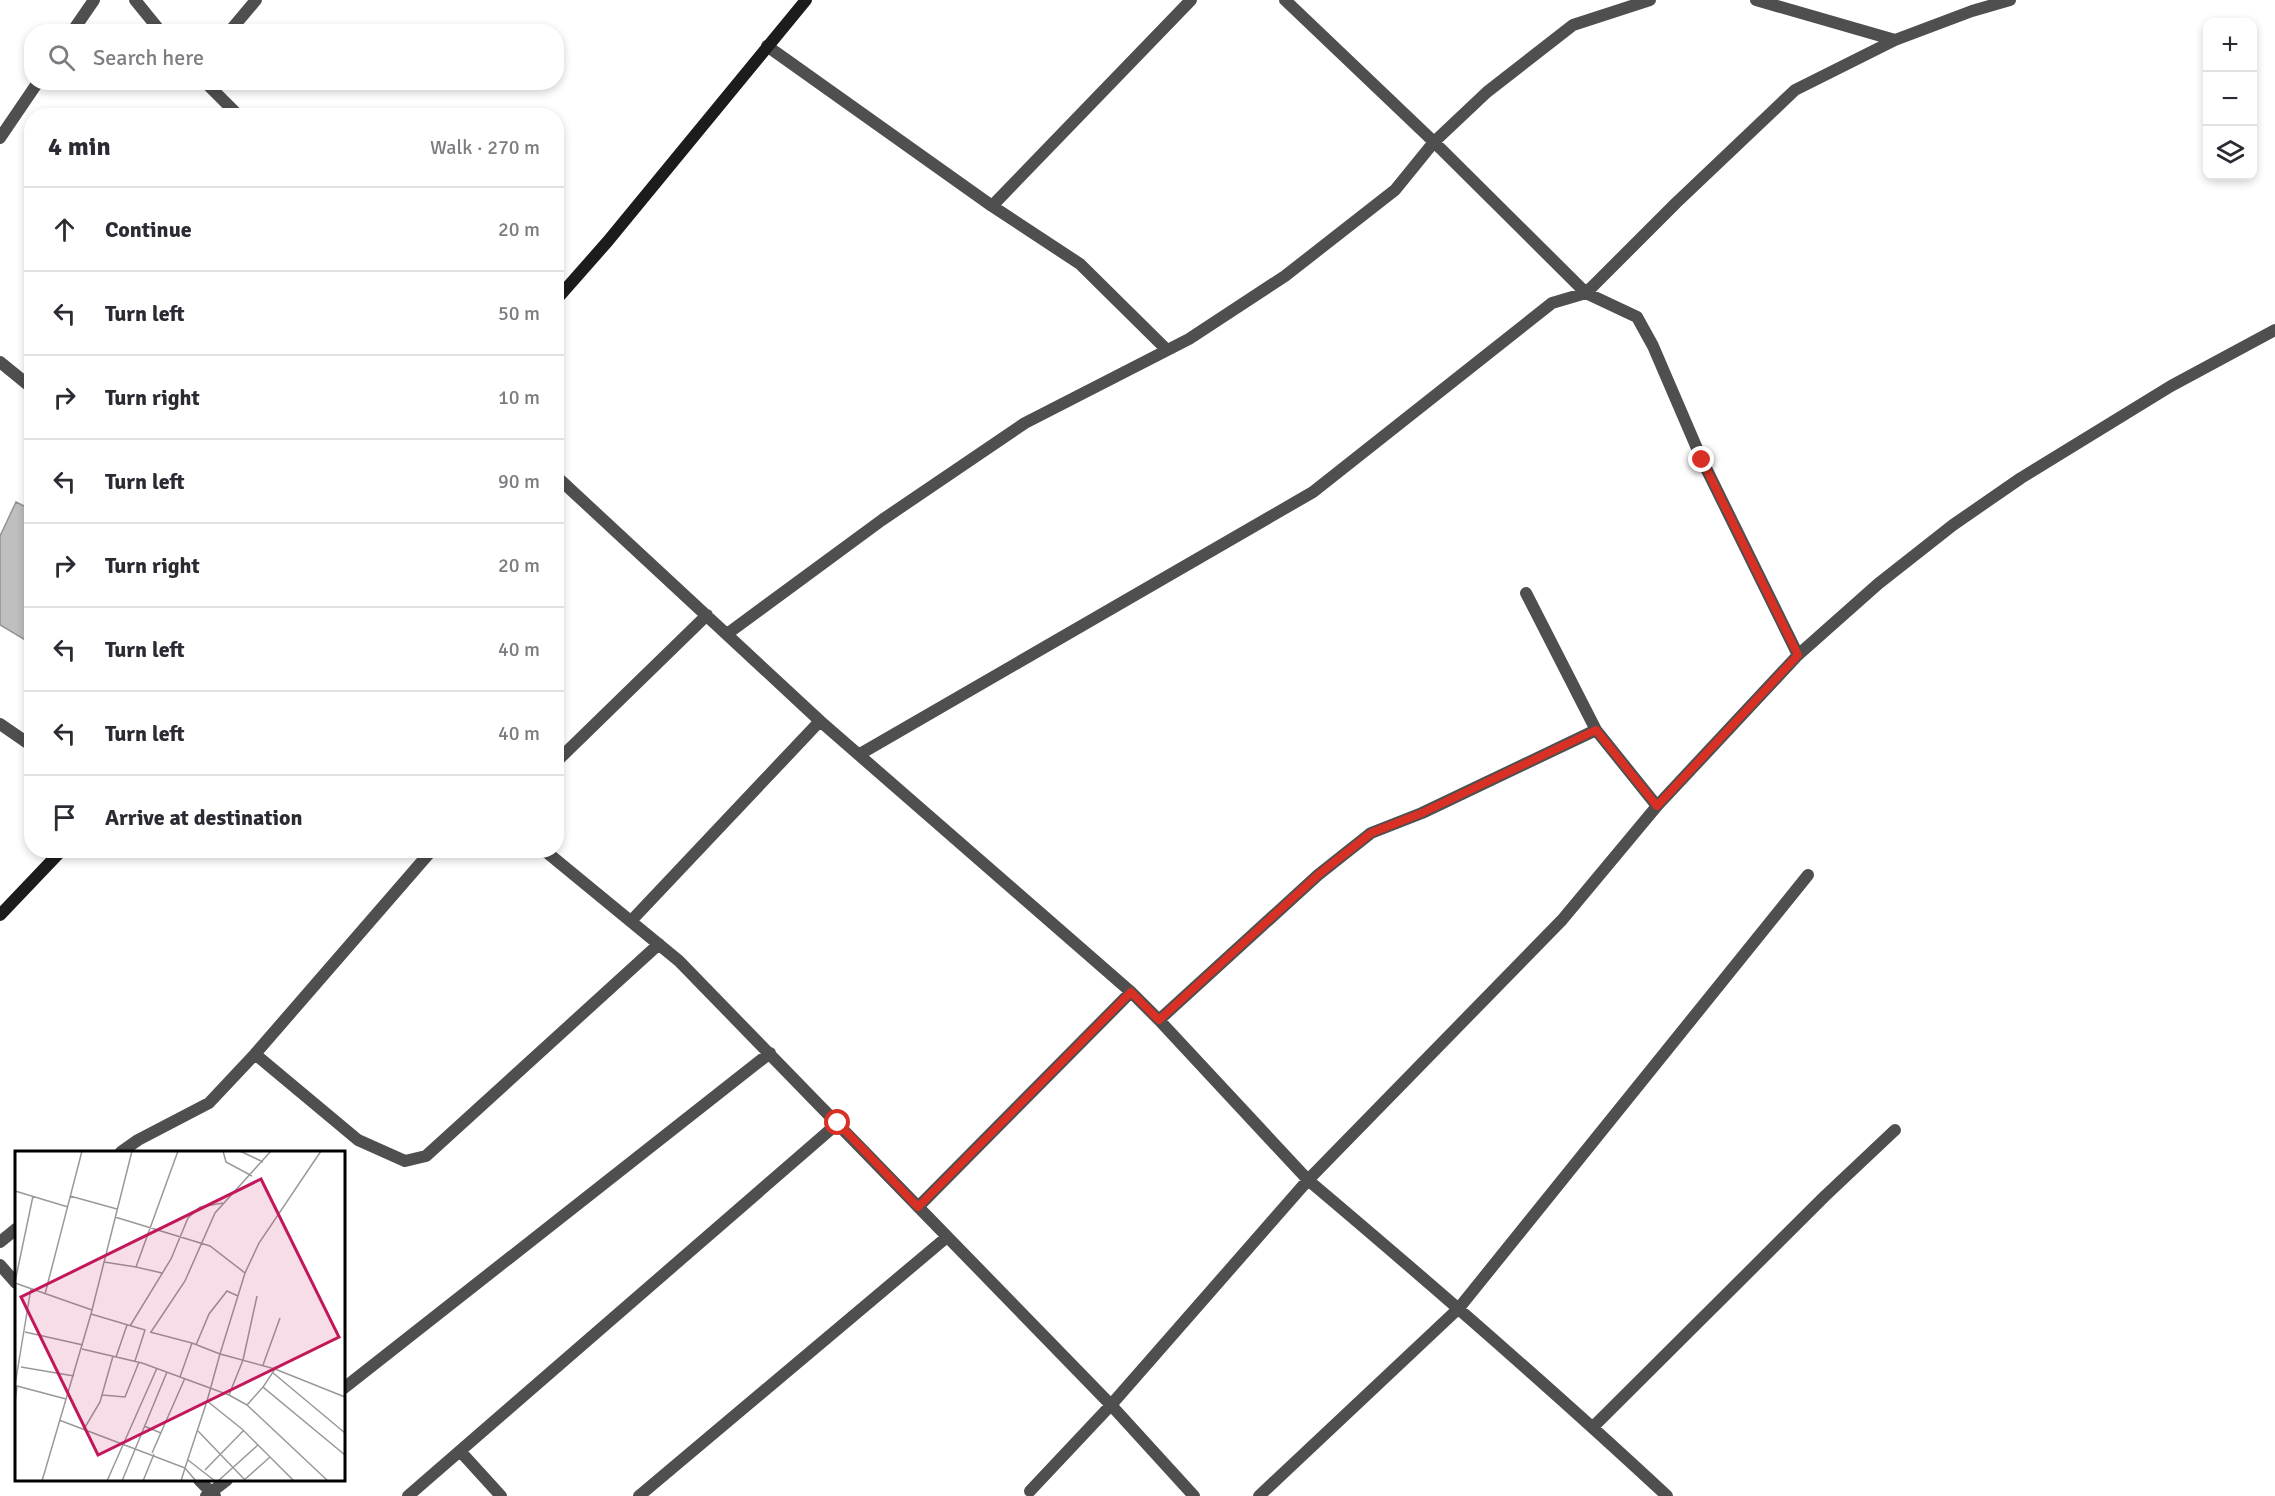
<!DOCTYPE html>
<html lang="en">
<head>
<meta charset="utf-8">
<style>
	:root { --surface:#fff; --page:#f2f2f3; --text:#2b2b33; --muted:#7c7c81; --line:#e1e1e2 }
	body { margin:0; font-family:Signika,sans-serif; background:var(--page); color:var(--text) }
	.controls { position:absolute; right:18px; top:18px; display:grid; overflow:hidden; border-radius:12px; box-shadow:0 3px 9px #0003 }
	.controls button { width:54px; height:54px; display:grid; place-items:center; padding:0; border:0; border-bottom:2px solid var(--line); background:var(--surface); color:var(--text); font:30px sans-serif }
	.stop { position:absolute; width:18px; height:18px; margin:-14px; border:4px solid #d93025; border-radius:50%; background:#fff }
	.stop.end { background:#d93025; border-color:#fff; box-shadow:0 2px 6px #0008 }
	.list { margin:0; padding:0; list-style:none }
	h2 { display:flex; justify-content:space-between; align-items:center; height:78px; margin:0; padding:0 24px; font-size:26px }
	h2 small { font-size:20px; font-weight:400; color:var(--muted) }
	.list li { display:grid; grid-template-columns:39px 1fr auto; gap:18px; align-items:center; box-sizing:border-box; height:84px; padding:0 24px; border-top:2px solid var(--line) }
	.list b { display:block; font-size:22px; white-space:nowrap }
	.list em { font-size:20px; font-style:normal; color:var(--muted) }
	.icon { flex:none; width:33px; height:33px; fill:none; stroke:currentColor; stroke-width:2; stroke-linecap:round; stroke-linejoin:round }
	.map { position:relative; flex:none; width:2275px; height:1496px; overflow:hidden }
	.search { position:absolute; background:var(--surface); box-shadow:0 3px 9px #0003; left:24px; top:24px; width:540px; height:66px; display:flex; align-items:center; gap:15px; box-sizing:border-box; padding:0 21px; border-radius:24px; color:var(--muted); font-size:22px }
	.panel { position:absolute; background:var(--surface); box-shadow:0 3px 9px #0003; left:24px; top:108px; width:540px; height:750px; border-radius:24px }
	.map>svg:first-child { display:block }
	.building { fill:#bfbfbf; stroke:#939393; stroke-width:1.5 }
	.lines { fill:none; stroke-linecap:round; stroke-linejoin:round }
	.street { stroke:#4f4f4f; stroke-width:12 }
	.secondary { stroke:#1c1c1c; stroke-width:12 }
	.route { stroke:#d93025; stroke-width:8 }
	.inset-road { fill:none; stroke:#999; stroke-width:1.5 }
	.view { fill:#c2185b; fill-opacity:0.15; stroke:#c2185b; stroke-width:3 }
	.inset-edge { fill:none; stroke:#000; stroke-width:3 }
</style>
</head>
<body>
<div class="map">
<svg width="2275" height="1496" viewBox="0 0 2275 1496">
	<rect width="100%" height="100%" fill="#fff"/>
	<path class="building" d="M16,502L32,510V644L0,625V536Z"/>
	<g class="lines">
		<path class="street" d="M135,0L161,32
			M1285,0L1434,142L1586,293L1637,317L1653,346L1702,460L1798,655L1878,584L1953,525L2021,478L2171,386L2275,330
			M1756,0L1895,40
			M72,32L94,0
			M229,32L256,0
			M767,46L992,206
			M205,82L239,116
			M0,138L38,82
			M1167,350L1080,264L992,206L1191,0
			M0,362L32,388
			M556,476L820,721L631,921
			M1526,593L1596,730
			M727,634L882,520L1025,423L1189,339L1285,276L1395,190L1434,142L1487,92L1573,25L1650,0
			M820,721L1131,992L918,1207
			M0,724L32,746
			M860,754L1313,492L1552,303L1586,293L1676,203L1795,90L1895,40L1972,11L2010,0
			M556,762L707,615
			M544,850L679,961L1111,1405L1194,1496
			M1131,992L1159,1020L1308,1180L1562,920L1657,806L1798,655
			M1159,1020L1318,875L1371,833L1422,813L1596,730L1657,806
			M255,1054L358,1140L405,1161L426,1156L659,944
			M121,1152L138,1140L209,1103L255,1054L432,850
			M0,1242L16,1229
			M0,1265L16,1283
			M344,1388L770,1053
			M1593,1427L1825,1196L1895,1130
			M460,1451L501,1496
			M199,1480L215,1496
			M1030,1491L1111,1405L1308,1180C1430,1283 1550,1387 1667,1496
			M206,1496L227,1480
			M408,1496L838,1123
			M639,1496L947,1237
			M1259,1496L1459,1308L1808,875"/>
		<path class="secondary" d="M556,300L608,241L806,0
			M0,915L62,850"/>
	</g>
	<g class="lines">
		<path class="route" d="M838,1123L918,1207L1131,992L1159,1020L1318,875L1371,833L1422,813L1596,730L1657,806L1798,655L1702,460"/>
	</g>
	<g transform="translate(15 1151)">
		<rect width="330" height="330" fill="#fff"/>
		<path class="inset-road" d="M208,0L211,11L237,25M225,0L248,11M0,40L53,56M55,45L102,58M100,66L195,95L230,122L244,92L306,0M89,111L121,116M147,122L121,116L163,0M0,131L18,45M0,132L77,159M30,143L67,0M76,163L130,179L120,210M115,175L156,108L173,67L185,56L208,52M10,181L68,194M135,181L177,192L165,226M136,181L170,130L200,62L256,0M177,192L205,203L230,122M181,194L194,163L212,140L223,145M67,198L127,212L214,244L228,209L242,145M101,206L112,174M248,214L265,167M6,216L59,225M260,218L248,236L330,304M257,221L330,282M0,234L16,137M248,236L232,254L313,330M87,244L110,246L124,211M214,244L232,254M192,250L205,203L260,218L330,246M0,252L2,235L51,248M44,269L170,317L192,250L227,278L279,330M129,275L146,282M69,278L85,251L98,205M183,280L231,330M137,302L170,227M173,309L200,330M190,319L229,279M27,330L76,163L117,0M92,330L142,217M107,330L152,221M128,330L139,303M166,330L170,317L181,330M203,330L243,294M228,330L255,306"/>
		<path class="view" d="M246,28L324,186L83,304L6,146Z"/>
		<rect width="330" height="330" class="inset-edge"/>
	</g>
</svg>
<div class="controls">
<button>+</button>
<button>−</button>
<button><svg class="icon" aria-label="layers" viewBox="0 0 24 24"><path d="M12 4l9 5-9 5-9-5zM3 14l9 5 9-5"/></svg></button>
</div>
<div class="stop" style="left:838px;top:1123px"></div>
<div class="stop end" style="left:1702px;top:460px"></div>
<div class="search"><svg class="icon" aria-label="search" viewBox="0 0 24 24"><circle cx="10" cy="10" r="6"/><path d="M15 15l6 6"/></svg>Search here</div>
<section class="panel">
<h2>4 min<small>Walk · 270 m</small></h2>
<ul class="list">
<li><svg class="icon" aria-label="ahead" viewBox="0 0 24 24"><path d="M12 20V5M6 11l6-6 6 6"/></svg><div><b>Continue</b></div><em>20 m</em></li>
<li><svg class="icon" aria-label="left" viewBox="0 0 24 24"><path d="M17 20v-9H6M10 6l-5 5 5 5"/></svg><div><b>Turn left</b></div><em>50 m</em></li>
<li><svg class="icon" aria-label="right" viewBox="0 0 24 24"><path d="M7 20v-9h11M14 6l5 5-5 5"/></svg><div><b>Turn right</b></div><em>10 m</em></li>
<li><svg class="icon" aria-label="left" viewBox="0 0 24 24"><path d="M17 20v-9H6M10 6l-5 5 5 5"/></svg><div><b>Turn left</b></div><em>90 m</em></li>
<li><svg class="icon" aria-label="right" viewBox="0 0 24 24"><path d="M7 20v-9h11M14 6l5 5-5 5"/></svg><div><b>Turn right</b></div><em>20 m</em></li>
<li><svg class="icon" aria-label="left" viewBox="0 0 24 24"><path d="M17 20v-9H6M10 6l-5 5 5 5"/></svg><div><b>Turn left</b></div><em>40 m</em></li>
<li><svg class="icon" aria-label="left" viewBox="0 0 24 24"><path d="M17 20v-9H6M10 6l-5 5 5 5"/></svg><div><b>Turn left</b></div><em>40 m</em></li>
<li><svg class="icon" aria-label="arrive" viewBox="0 0 24 24"><path d="M6 21V4h12l-3 4 3 4H6"/></svg><div><b>Arrive at destination</b></div></li>
</ul>
</section>
</div>
</body>
</html>
